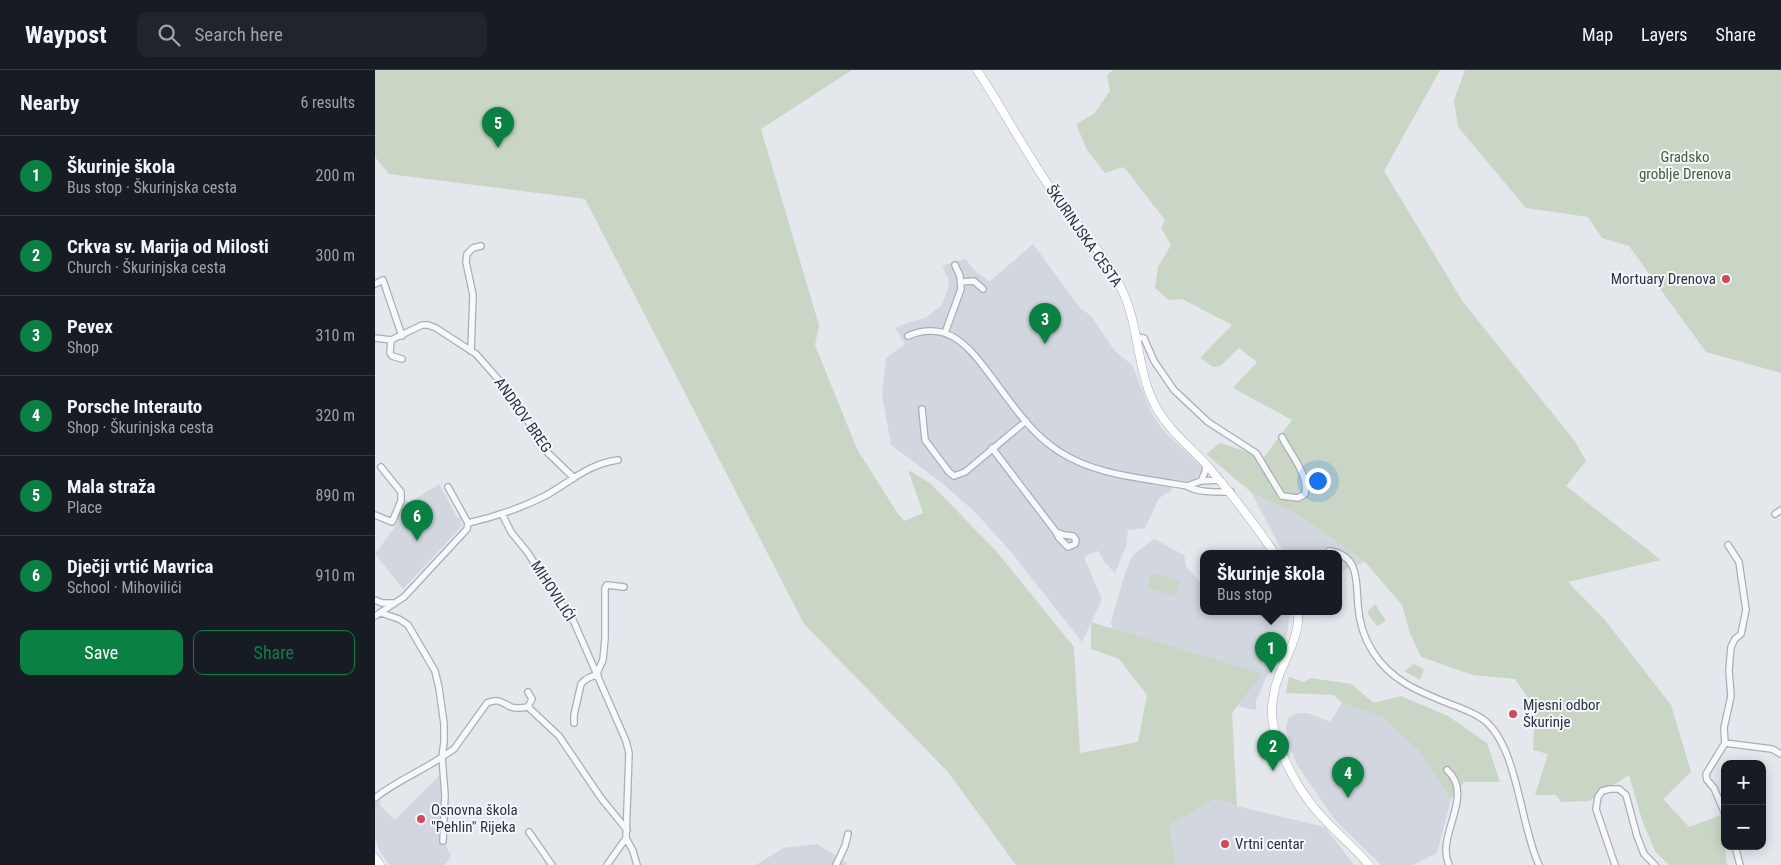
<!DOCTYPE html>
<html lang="en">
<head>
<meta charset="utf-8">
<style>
	:root { --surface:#171b24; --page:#20242c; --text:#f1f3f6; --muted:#9ea1a6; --line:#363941; --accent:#0b8043 }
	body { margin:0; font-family:"Roboto Condensed",sans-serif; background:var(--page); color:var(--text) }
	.controls { position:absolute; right:15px; bottom:15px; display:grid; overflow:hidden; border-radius:10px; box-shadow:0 2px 12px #0003 }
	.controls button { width:45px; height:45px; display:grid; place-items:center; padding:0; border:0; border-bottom:1px solid var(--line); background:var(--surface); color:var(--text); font:25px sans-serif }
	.you { position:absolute; left:942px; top:410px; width:18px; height:18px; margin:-12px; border:4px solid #fff; border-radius:50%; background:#1a73e8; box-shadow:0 0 0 8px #1a73e833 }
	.badge { display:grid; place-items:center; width:32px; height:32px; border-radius:50%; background:var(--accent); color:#fff; font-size:16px; font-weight:700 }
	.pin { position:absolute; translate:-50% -41px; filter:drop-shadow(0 1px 2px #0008) }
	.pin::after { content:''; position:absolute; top:26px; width:18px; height:15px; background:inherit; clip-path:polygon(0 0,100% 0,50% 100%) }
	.popup { position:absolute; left:825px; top:480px; width:142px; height:65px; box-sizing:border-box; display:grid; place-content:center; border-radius:10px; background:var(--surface); filter:drop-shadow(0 1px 4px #0005); font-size:16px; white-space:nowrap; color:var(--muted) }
	.popup b { font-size:19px; color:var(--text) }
	.popup::after { content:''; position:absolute; left:50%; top:100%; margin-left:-10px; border:10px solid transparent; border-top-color:var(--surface) }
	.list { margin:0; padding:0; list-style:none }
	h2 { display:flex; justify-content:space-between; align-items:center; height:65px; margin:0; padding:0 20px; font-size:21px }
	h2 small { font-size:16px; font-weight:400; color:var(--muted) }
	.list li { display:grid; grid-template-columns:32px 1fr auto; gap:15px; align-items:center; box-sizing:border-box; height:80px; padding:0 20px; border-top:1px solid var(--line) }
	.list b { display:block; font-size:19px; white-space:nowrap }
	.list p { margin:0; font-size:16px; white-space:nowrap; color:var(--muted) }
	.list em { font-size:16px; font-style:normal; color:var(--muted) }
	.actions { display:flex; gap:10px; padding:15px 20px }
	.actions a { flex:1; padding:11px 0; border:1px solid var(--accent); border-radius:10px; text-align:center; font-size:18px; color:var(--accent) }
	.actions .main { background:var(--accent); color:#fff }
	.icon { flex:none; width:28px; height:28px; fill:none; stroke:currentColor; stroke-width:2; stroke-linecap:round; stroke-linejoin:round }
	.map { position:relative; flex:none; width:1406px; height:795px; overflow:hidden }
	header { display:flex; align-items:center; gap:30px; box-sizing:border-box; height:70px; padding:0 25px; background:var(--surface); border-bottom:1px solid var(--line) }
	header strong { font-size:24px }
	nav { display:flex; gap:28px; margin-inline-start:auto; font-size:18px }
	.search { width:350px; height:45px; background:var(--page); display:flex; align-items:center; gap:12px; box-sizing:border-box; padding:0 18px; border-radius:10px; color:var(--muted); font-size:19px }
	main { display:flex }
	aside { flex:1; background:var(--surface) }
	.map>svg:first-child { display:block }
	.built { fill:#d2d6de }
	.green { fill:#c9d6c5 }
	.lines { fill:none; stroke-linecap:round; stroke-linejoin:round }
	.street-casing { stroke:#a9aeb7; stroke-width:8 }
	.secondary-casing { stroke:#a9aeb7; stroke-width:9 }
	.street { stroke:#f7f8fa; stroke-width:5.5 }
	.secondary { stroke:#fff; stroke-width:8 }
	.poi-dot { fill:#d1495b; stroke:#f4f6f9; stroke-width:2 }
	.labels { text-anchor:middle; stroke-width:4; stroke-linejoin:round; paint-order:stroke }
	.park-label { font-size:15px; fill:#3f6138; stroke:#f4f6f9 }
	.street-label { font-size:15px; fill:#2b3445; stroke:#f4f6f9 }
	.poi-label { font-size:15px; fill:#2b3445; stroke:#f4f6f9; text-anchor:start }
</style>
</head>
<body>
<header>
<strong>Waypost</strong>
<div class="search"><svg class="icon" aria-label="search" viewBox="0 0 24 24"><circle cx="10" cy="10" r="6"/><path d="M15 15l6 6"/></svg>Search here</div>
<nav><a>Map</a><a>Layers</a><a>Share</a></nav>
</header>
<main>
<aside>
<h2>Nearby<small>6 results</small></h2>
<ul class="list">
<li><span class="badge">1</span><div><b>Škurinje škola</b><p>Bus stop · Škurinjska cesta</p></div><em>200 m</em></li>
<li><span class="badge">2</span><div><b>Crkva sv. Marija od Milosti</b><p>Church · Škurinjska cesta</p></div><em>300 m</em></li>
<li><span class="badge">3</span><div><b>Pevex</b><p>Shop</p></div><em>310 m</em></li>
<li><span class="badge">4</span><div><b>Porsche Interauto</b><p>Shop · Škurinjska cesta</p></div><em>320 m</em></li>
<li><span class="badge">5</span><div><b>Mala straža</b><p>Place</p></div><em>890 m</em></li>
<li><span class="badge">6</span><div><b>Dječji vrtić Mavrica</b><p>School · Mihovilići</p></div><em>910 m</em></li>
</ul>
<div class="actions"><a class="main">Save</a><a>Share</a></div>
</aside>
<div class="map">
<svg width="1406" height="795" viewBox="0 0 1406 795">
	<rect width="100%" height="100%" fill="#e4e7ec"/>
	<path class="built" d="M658,174L705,238L715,245L740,281L757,295L776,342L788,360L827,397L828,400L819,410L809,411L800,409L796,421L784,428L770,458L753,460L751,476L740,503L730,493L723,481L711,485L710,490L727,529L707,572L636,482L601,443L567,413L516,375L507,325L511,288L530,274L520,258L532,253L550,248L567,235L573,219L574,210L567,196L590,189L601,202L615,211Z
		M64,414L82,447H85L87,456L28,519L0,484L20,457L30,429L34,433Z
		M876,422L921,444L990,492L964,502V484H909Z
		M779,469L809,485L811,496L828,516V542H915L911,570L906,581L901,589L896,587L890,599L894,601L881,631V640L866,637L859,630L738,563L736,552L751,500L758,485Z
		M967,633L1007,647L1044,680L1076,729L1062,783L1038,795H1006L960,750L922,695L913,671L911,656L914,647L923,643H933L955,652Z
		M66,704L71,710L69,772L76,786L70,795H14L3,778V774L0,770V731H6L5,735L20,750Z
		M840,729L862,736L950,757L979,795H801L793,755Z
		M442,774L472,793L470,795H381L409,778Z"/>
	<path class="green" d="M0,0H477L386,59L444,255L440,275L482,379L523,444L530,451L548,443L533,400L555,413L622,482L699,577L705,683L763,672L772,625L744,589L716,579V552L887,604L857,643L862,736L840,729L794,755L801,795H641L573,702L429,554L210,129L14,104L0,87Z
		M738,0H1065L1009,101L1088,232L1199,370L1211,391L1191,416L1286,490L1193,512L1230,550L1296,635L1316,702L1288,729L1314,757L1346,745L1352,795H1295L1281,783L1267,750L1254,705L1214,731L1186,732L1181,725H1160L1173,684L1158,680L1160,638L1140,609L1098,605L1046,587L1035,563L1027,535L990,492L921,444L876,422L831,384L845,373L889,387L917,350L858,318L882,292L864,278L845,296L838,297L825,288L857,255L807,229L794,230L780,218L783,197L796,175L786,158L790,150L749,97L730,103L712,80L701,54L719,44L735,21L732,5Z
		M1090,0H1406V303L1331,282L1254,176L1227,168L1213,147L1151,138L1083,57L1079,30Z
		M776,503L804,511L800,526L772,518Z
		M1000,534L1011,551L1002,556L993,544V541Z
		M1039,594L1049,599L1045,610L1029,601Z
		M914,607L929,612L936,608L976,614L999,633L1026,626L1073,646L1112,673L1125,712H1089L1076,729L1043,680L1007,647L967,633L959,625L911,623Z"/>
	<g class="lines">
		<g class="street-casing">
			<path id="street" d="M586,212L599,211L608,219
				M0,214L8,210L27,266
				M570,263L586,219L585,206L580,195
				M533,266C548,259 566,259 580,268C593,276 603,289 612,301C634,329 654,363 685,382C722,406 770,408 812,416C824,423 842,422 856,422
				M761,267L769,268L779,291L799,320L833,352L881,383L907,426L923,428L930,424C934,404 915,384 907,367
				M0,268L16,270L47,255H53L61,258L101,284L137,325L171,381L199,408
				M16,270L15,283L17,286L27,289
				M96,281L98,225L91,192L92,184L98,178L106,176
				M547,339L550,370L574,402L579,406L590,402L651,351
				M617,378L681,462L684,468L693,477L700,474L701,470L698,466L689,465L681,462
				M826,411L830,402L831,395
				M812,416L826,411L845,410
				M73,417L93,453
				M127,444L136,462L153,483L184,532L195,543L251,671L254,683L251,768L258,781L262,795
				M1400,444L1406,440
				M0,445L17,452L26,431V422L6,397
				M954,481C985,485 981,512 983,535C984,551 989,568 998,582C1016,611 1045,622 1075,634C1086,638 1100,643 1109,650C1143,677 1145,755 1164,795
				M0,530L7,533H20
				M0,546L29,527L92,459L93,453C120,447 146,438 170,426C195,412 213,394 243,390
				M222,603L228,590L230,568V518L232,515L249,517
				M153,637L157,629L153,622
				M199,653V645L206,614C211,608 216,606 223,605
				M1350,673L1349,658L1356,626L1354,600L1356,577L1360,569L1366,564L1371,540L1364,492L1353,475
				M1072,700C1101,726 1060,765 1074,795
				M0,728C21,711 45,702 67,687L69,672V654L64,618L60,601L33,555L24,549L6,543
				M1350,744L1339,718L1332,710L1331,704L1350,673L1397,679L1406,684
				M154,762L177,795
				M68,771L70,725L67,687L79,679L112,633C123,628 126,632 136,637C141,639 147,638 153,637L184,666L226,728L252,760
				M1360,776L1365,795
				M232,795L251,768
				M461,795L470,776L473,764
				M1240,795L1221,739L1223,727L1227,721L1235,719H1244L1251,725L1262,766L1269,784L1280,795"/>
		</g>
		<g class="secondary-casing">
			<path id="secondary" d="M602,0C629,41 652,85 680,125C702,156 729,183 746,218C765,255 761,301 781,337C793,359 814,376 831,394C856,423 879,453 900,484
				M923,542C925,570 907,591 900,618C899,626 896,636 897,644C898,671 918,710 934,731C951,755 976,773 994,795
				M0,788L5,795"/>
		</g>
		<use href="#street" class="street"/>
		<use href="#secondary" class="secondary"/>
	</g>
	<g class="poi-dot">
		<circle cx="1351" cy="209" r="5"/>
		<circle cx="1138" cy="644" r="5"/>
		<circle cx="46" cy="749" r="5"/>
		<circle cx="850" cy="774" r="5"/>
	</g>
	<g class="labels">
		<g class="park-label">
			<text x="1310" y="92">Gradsko<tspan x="1310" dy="17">groblje Drenova</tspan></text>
		</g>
		<g class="street-label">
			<text transform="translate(709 166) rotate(55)" y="5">ŠKURINJSKA CESTA</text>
			<text transform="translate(148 345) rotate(55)" y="5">ANDROV BREG</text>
			<text transform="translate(178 521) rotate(57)" y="5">MIHOVILIĆI</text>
		</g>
		<g class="poi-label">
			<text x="1341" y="214" text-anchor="end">Mortuary Drenova</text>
			<text x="1148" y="640">Mjesni odbor<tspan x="1148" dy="17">Škurinje</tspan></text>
			<text x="56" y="745">Osnovna škola<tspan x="56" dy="17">"Pehlin" Rijeka</tspan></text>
			<text x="860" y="779">Vrtni centar</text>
		</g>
	</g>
</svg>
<div class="controls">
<button>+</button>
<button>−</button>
</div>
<div class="you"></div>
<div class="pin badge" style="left:896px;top:603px">1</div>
<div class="popup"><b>Škurinje škola</b>Bus stop</div>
<div class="pin badge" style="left:898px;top:701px">2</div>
<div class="pin badge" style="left:670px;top:274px">3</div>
<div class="pin badge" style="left:973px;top:728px">4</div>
<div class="pin badge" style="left:123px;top:78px">5</div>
<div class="pin badge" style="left:42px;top:471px">6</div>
</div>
</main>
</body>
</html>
